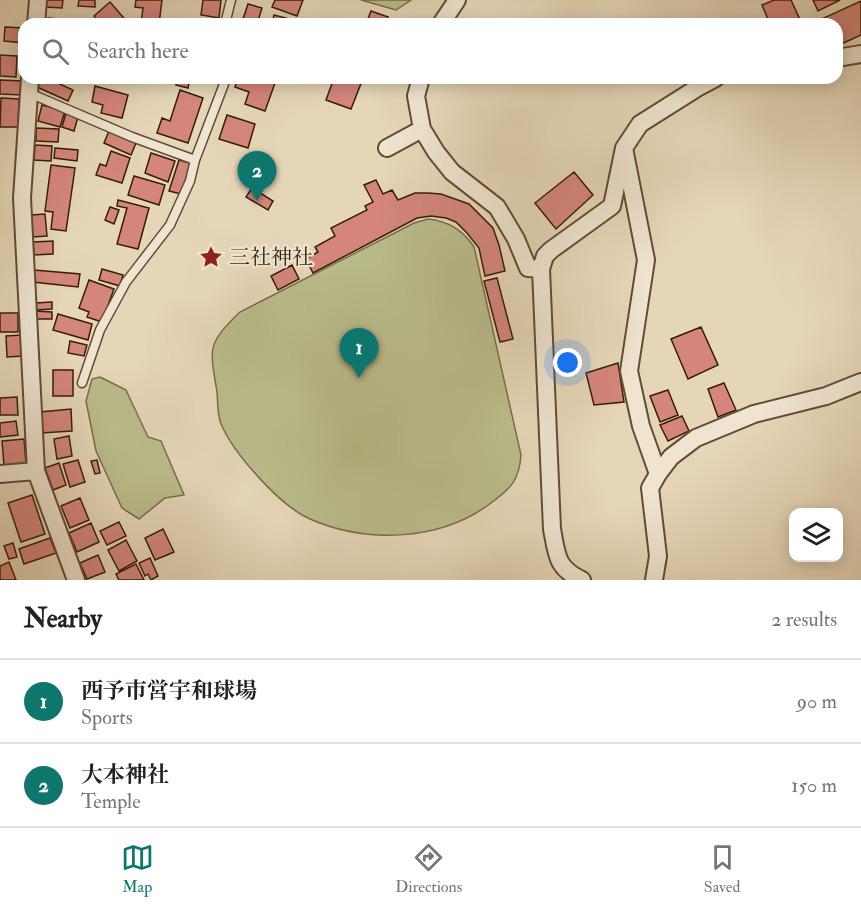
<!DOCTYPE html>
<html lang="en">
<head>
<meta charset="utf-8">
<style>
	:root { --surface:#fff; --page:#f2f2f2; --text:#222; --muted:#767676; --line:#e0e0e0; --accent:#0f766e }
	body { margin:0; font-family:"IM FELL Double Pica","Noto Serif JP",serif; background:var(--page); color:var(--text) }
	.controls { position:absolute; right:18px; bottom:18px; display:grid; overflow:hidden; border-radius:12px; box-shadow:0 3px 15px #0003 }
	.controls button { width:54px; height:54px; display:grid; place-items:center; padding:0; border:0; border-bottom:2px solid var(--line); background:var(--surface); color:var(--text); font:30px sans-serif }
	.you { position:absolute; left:568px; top:363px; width:21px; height:21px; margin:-15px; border:4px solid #fff; border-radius:50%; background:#1a73e8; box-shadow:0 0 0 9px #1a73e833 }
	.badge { display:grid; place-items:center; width:39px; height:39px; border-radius:50%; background:var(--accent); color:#fff; font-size:20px; font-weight:700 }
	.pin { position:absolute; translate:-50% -50px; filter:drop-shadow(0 2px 3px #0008) }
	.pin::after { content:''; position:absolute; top:32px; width:21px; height:18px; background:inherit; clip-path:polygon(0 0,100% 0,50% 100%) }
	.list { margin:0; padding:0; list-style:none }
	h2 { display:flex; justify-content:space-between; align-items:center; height:78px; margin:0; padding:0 24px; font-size:26px }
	h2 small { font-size:20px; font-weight:400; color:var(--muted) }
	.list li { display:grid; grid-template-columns:39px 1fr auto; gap:18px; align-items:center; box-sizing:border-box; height:84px; padding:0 24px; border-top:2px solid var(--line) }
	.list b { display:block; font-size:22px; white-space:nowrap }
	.list p { margin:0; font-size:20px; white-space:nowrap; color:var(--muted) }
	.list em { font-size:20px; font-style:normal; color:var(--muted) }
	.icon { flex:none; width:33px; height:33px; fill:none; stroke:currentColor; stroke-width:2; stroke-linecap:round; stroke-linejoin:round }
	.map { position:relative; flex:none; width:861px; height:580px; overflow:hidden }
	.search { position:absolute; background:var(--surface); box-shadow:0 3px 15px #0003; left:18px; right:18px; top:18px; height:66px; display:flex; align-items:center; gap:15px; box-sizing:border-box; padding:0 21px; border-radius:18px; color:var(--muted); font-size:22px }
	.sheet { height:246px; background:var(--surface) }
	nav { display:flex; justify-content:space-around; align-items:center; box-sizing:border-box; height:84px; border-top:2px solid var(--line); background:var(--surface); font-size:16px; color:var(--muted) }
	nav a { display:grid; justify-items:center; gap:3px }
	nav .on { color:var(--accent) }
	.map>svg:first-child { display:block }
	.green { fill:#babc8b; stroke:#786d48; stroke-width:1.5 }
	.building { fill:#d4867c; stroke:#361e05; stroke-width:1.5 }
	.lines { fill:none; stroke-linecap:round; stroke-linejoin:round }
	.lane-casing { stroke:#624c32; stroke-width:11 }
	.street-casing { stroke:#624c32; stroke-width:20 }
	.lane { stroke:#eee4d0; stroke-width:8 }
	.street { stroke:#eee4d0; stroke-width:16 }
	.labels { text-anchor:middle; stroke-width:4.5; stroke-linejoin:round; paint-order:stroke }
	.poi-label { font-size:21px; fill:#361e05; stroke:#eee4d0; text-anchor:start }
</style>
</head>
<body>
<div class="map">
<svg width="861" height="580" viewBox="0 0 861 580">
	<rect width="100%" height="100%" fill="#e5d6b7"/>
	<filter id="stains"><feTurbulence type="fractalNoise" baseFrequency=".00333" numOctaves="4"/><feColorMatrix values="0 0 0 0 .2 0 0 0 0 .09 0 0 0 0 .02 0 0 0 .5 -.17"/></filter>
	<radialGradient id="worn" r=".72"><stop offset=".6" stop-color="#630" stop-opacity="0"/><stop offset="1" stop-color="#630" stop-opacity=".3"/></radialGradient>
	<path class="green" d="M361,0H411L396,10Z
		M428,219C448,221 463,230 474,247L521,455C519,481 511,488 491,503C441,541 367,544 310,519C280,506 234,454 221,424C217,414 218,402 217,392C210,348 206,345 240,312L414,223Z
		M100,377L126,390L148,437L161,441L184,495L165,498L139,519L122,508L96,451L86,401L92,379Z"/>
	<path class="building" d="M46,0H63L62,8L45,7Z
		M79,0H95V7L78,6Z
		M136,0H162L159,24L141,23L143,8L135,7Z
		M203,0H221L219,18L201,15Z
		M275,0H303L297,16L272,7Z
		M774,0H791L802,24H770L762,5Z
		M813,0H840L818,11Z
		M861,1V35L837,46V24H816L815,22Z
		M110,2L129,24H101L94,16Z
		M248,4L262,8L257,24L242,22Z
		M371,11L388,17L385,24H366Z
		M274,15L297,21V24H272Z
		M48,18L77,21V24H47Z
		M5,27L24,28V43L4,41Z
		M0,55L17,56L16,77L0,76Z
		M41,78H47L73,90L68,101L37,87Z
		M178,78H190L188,88L176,85Z
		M238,78H261L275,83L265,111L245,104L249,92L235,87Z
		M334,78H354L362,81L351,109L326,100Z
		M0,80L23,81L22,95L0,94Z
		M95,86L128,95L122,118L101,113L103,105L92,102Z
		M180,90L203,98L188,143L157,133L162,118L170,121Z
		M1,98L19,99L18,127H0Z
		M42,105L65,111L60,127L38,121Z
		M66,113L78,117L74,131L62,127Z
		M227,115L255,124L248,148L219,139Z
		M36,128L59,129L58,142L36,141Z
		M109,131L136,143L131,155L104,143Z
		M35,145L52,146L51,161L34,160Z
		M55,148L78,150L77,161L54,158Z
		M111,151L130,158L122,183L96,175L100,164L106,166Z
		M151,153L175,161L168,182L145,173Z
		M179,160L191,163L181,194L169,191Z
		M51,165L75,168L66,231L51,229L53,212L45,211Z
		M574,172L593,195L556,229L535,203Z
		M134,176L165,185L159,205L128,195Z
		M376,180L383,194L392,190L398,200L415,193H428L441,194L469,204L493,228L499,245L505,271L485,276L479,248L467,233L456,222L446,218L431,216L417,218L313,273L306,259L318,252L315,247L335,236L331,228L367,210L365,206L373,202L364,185Z
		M252,188L273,201L268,210L246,197Z
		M118,200L149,208L138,249L117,244L127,208L117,206Z
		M110,207L119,210L114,224L105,220Z
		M45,214L47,236L33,237L31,215Z
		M53,241V254L34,255L33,242Z
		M292,265L299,279L278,290L271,276Z
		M102,269L123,275L120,286L99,280Z
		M34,270L80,274L78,287L33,282Z
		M497,278L513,339L500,342L484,281Z
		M89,280L114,289L102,322L87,317L89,312L79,308Z
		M52,302V309L36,310L35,303Z
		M35,311L52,312V319H35Z
		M0,313H18V332H0Z
		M58,314L92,324L88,340L53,330Z
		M701,327L718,365L688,379L671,339Z
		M22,335L23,356L7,357L6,336Z
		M70,341L87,345L84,356L68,353Z
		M618,363L624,402L594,405L586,373Z
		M53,370H73V396H53Z
		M724,383L736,410L718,417L708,389Z
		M668,390L678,415L660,422L650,396Z
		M17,397L18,415H0V398Z
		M71,409L72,431L41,433L40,412Z
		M682,416L689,431L668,441L660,425Z
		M16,421L18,435L0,437V423Z
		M69,436L72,456L57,459L54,439Z
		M24,439L26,463L4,465L2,441Z
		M78,460L85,482L70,487L63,464Z
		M97,460L100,473L95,474L91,461Z
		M59,463L66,485L53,490L45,468Z
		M32,495L45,534L21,542L8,503Z
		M80,498L89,520L70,528L61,506Z
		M119,522L126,536L107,545L100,531Z
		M91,523L99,542L77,552L69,533Z
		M163,529L174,552L155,560L145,538Z
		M50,538L56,553L24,564L19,549Z
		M126,540L137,561L119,571L108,550Z
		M13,543L17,557L9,559L4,546Z
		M98,555L105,572L87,579L80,563Z
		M150,558L158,576L151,580L148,574L145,576L139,563Z
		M9,562L16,580H0V566Z
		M136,564L144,580H119L116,574Z"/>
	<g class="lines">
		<g class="lane-casing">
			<path id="lane" d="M225,24L231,0
				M29,93L132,137L195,160
				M82,383L100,330L126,282L170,225L190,181L195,160L224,84L223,78"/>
		</g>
		<g class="street-casing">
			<path id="street" d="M36,24L38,0
				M441,24L457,0
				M837,58L861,54
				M30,78L22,198L36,471L76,580
				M421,78L416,96L422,129L436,152L452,172L497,207L516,239L528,268L541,269L552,529C557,555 556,568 582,580
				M387,148L422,129
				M624,148L646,260L629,371L641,426L658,474
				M541,269L545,256L551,250L612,206L624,148L640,124L697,88L716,78
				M0,474L36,471
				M654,580L658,556L650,488L658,474L671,457L696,438L754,414L826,396L861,382"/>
		</g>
		<use href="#lane" class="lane"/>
		<use href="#street" class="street"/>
	</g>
	<defs>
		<g id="sight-bare" transform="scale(1.8)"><path d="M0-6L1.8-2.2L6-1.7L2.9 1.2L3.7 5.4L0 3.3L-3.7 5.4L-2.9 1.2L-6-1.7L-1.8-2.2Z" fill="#8f2418" stroke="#eee4d0" stroke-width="2.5" paint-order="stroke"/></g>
	</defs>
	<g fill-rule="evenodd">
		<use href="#sight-bare" x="211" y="257"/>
	</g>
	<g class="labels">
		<g class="poi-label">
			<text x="229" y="264">三社神社</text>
		</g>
	</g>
	<rect width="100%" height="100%" filter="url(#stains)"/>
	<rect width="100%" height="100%" fill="url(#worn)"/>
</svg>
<div class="controls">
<button><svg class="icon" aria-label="layers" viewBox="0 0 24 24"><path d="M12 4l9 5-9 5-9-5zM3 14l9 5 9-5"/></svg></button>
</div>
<div class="you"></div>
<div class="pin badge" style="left:359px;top:378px">1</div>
<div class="pin badge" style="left:257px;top:201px">2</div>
<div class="search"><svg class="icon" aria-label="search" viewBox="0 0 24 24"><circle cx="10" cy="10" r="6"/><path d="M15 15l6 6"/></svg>Search here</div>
</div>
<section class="sheet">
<h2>Nearby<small>2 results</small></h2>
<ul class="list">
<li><span class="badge">1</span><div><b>西予市営宇和球場</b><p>Sports</p></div><em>90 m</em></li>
<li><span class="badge">2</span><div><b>大本神社</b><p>Temple</p></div><em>150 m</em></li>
</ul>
</section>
<nav>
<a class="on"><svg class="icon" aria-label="map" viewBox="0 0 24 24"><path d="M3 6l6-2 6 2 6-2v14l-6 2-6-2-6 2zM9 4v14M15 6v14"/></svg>Map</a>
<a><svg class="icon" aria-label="directions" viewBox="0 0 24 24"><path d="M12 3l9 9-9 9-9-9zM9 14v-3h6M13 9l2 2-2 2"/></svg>Directions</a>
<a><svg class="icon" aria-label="saved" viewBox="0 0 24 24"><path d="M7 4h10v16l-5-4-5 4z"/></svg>Saved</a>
</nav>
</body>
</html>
